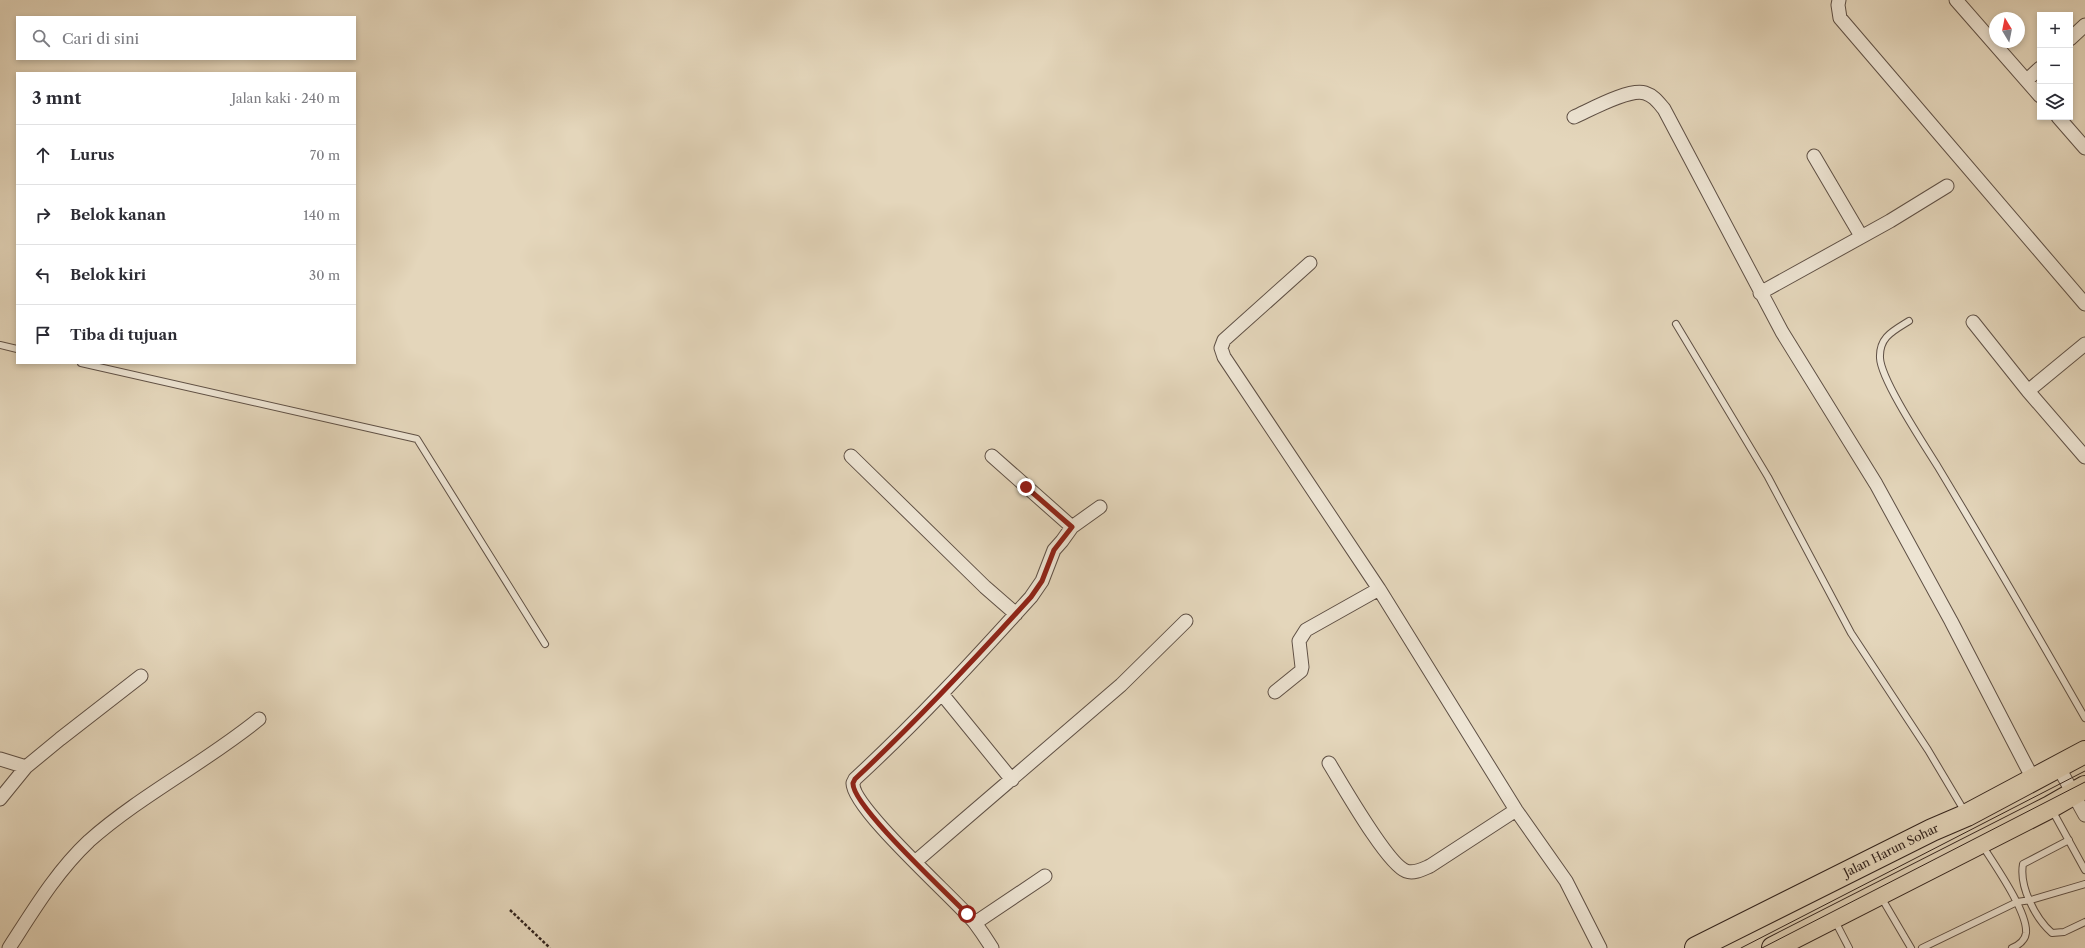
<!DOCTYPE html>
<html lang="id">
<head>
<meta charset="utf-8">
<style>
	:root { --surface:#fff; --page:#f2f2f3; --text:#2b2b33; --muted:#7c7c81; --line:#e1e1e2 }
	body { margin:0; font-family:"Libre Caslon Text",serif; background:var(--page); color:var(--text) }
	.controls { position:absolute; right:12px; top:12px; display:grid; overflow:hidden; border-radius:0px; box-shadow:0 2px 6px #0003 }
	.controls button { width:36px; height:36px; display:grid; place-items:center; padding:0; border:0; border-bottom:1px solid var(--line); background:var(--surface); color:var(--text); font:20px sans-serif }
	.compass { position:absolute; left:1989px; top:12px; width:36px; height:36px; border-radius:50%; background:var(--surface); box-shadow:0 2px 6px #0003; rotate:350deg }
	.stop { position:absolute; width:12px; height:12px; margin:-9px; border:3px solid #8f2418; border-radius:50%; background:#fff }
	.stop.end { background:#8f2418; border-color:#fff; box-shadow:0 1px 4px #0008 }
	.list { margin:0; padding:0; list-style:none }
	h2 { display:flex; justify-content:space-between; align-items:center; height:52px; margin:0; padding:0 16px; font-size:17px }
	h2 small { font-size:13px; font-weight:400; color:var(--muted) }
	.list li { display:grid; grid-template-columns:26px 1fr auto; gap:12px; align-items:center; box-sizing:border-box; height:60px; padding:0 16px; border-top:1px solid var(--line) }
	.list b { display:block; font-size:15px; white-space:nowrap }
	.list em { font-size:13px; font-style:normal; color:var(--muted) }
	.icon { flex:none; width:22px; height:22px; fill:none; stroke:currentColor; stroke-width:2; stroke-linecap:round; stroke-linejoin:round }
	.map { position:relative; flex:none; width:2085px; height:948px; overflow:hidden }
	.search { position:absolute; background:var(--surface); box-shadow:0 2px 6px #0003; left:16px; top:16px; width:340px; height:44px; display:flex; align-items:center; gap:10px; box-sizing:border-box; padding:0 14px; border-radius:0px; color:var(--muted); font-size:15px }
	.panel { position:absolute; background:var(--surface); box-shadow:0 2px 6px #0003; left:16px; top:72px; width:340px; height:292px; border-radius:0px }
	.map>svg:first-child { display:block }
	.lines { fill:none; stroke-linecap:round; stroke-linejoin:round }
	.lane-casing { stroke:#5f5045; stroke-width:8 }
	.street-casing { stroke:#5f5045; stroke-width:15 }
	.highway-casing { stroke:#33241e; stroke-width:24 }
	.path { stroke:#33241e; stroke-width:2.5; stroke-dasharray:3 2; stroke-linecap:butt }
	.lane { stroke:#ede4d3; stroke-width:6 }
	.street { stroke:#ede4d3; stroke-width:13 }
	.highway { stroke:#e4d6bb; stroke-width:22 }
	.tram { stroke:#33241e; stroke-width:1 }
	.route { stroke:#8f2418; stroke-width:5 }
	.labels { text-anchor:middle; stroke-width:3; stroke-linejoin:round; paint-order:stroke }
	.street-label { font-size:12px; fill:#33241e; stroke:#ede4d3 }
</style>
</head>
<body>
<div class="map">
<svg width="2085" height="948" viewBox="0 0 2085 948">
	<rect width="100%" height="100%" fill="#e4d6bb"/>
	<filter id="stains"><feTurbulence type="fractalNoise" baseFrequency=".005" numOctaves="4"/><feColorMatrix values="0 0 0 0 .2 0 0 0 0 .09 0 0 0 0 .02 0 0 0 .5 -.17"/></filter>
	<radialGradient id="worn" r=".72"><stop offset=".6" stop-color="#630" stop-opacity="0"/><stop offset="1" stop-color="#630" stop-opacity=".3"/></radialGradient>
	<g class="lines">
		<g class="lane-casing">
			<path id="lane" d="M1909,321C1893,331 1879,337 1880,358C1881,380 1925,446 1938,467C1988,550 2037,634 2085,718
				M1676,324L1768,477L1851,633L1928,750L1965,812
				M0,345L17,349
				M81,363L417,439L545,644
				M2052,810L2085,870
				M2069,840L2023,864C2019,886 2035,918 2052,933L2064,932L2085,922
				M1982,845C1994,864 2028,912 2026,933C2025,941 2019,945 2012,948
				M1881,897L1911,948
				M1835,921L1849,948
				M1922,948L2017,902L2031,900L2085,884"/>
		</g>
		<g class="street-casing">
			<path id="street" d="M1839,0L1838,5L1840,18L2085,304
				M1956,0L2040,96
				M2070,39L2085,25
				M2027,80L2040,68
				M1574,117C1590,110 1629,88 1645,93C1654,96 1658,102 1664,109L1782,332L1876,484L1951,621L2033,779
				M2058,117L2085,148
				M1814,156L1861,236
				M1310,263L1224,340L1221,348L1224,357L1379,589L1516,810L1566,881L1600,948
				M1760,293L1890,221L1947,186
				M1973,322L2028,391L2085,457
				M2028,391L2085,344
				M851,456L985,587L1016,614
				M992,456L1072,527
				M1275,692L1301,671L1302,667L1299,641L1306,630L1379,589
				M942,694L1012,780
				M0,759L26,767
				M1329,763C1342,784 1387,864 1406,871C1414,874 1423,869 1430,866L1516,810
				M2058,766L2085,815
				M0,799L26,767L60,739L141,676
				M915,862L1121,685L1186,621
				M975,923L1045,876
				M9,948C33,911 56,872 89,841C141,795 205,763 259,719
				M992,948C987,940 981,931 975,923C955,899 851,807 853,783L855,779C917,722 974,660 1031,597L1042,581L1054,550L1062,541L1072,527L1100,507"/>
		</g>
		<g class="highway-casing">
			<g id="highway">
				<path id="s1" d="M1696,948L1932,830L1967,815L2085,752"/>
				<path d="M1773,948L2050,807L2085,787"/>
			</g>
		</g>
		<path class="path" d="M510,910L550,948"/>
		<use href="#lane" class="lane"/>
		<use href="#street" class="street"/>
		<use href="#highway" class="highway"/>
		<path class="tram" d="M1741,948L2085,771
			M1762,948L2085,782"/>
	</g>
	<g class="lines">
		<path class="route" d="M967,914C948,894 851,805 853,783L855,779C917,721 974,660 1031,597L1042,581L1054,550L1072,527L1026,487"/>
	</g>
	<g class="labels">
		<g class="street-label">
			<text dy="4" stroke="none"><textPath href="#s1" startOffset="218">Jalan Harun Sohar</textPath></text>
		</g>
	</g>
	<rect width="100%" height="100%" filter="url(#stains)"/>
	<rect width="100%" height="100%" fill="url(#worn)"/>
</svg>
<div class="controls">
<button>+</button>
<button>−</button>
<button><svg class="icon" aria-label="layers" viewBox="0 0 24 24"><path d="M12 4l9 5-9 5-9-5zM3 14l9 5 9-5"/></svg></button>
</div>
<svg class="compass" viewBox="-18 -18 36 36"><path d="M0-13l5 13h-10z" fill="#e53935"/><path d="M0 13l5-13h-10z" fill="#7c7c81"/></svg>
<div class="stop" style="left:967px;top:914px"></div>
<div class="stop end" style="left:1026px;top:487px"></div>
<div class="search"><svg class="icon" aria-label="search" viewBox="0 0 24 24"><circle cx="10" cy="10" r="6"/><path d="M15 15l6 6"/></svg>Cari di sini</div>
<section class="panel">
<h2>3 mnt<small>Jalan kaki · 240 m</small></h2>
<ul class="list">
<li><svg class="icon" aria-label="ahead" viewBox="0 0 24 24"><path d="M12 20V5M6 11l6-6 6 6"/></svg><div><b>Lurus</b></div><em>70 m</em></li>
<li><svg class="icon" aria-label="right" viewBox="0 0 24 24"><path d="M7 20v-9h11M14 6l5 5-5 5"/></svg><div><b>Belok kanan</b></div><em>140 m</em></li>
<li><svg class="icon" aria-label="left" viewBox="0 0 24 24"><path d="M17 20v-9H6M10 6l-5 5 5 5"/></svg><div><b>Belok kiri</b></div><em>30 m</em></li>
<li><svg class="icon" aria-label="arrive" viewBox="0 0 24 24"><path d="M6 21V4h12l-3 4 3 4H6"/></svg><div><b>Tiba di tujuan</b></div></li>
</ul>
</section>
</div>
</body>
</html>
